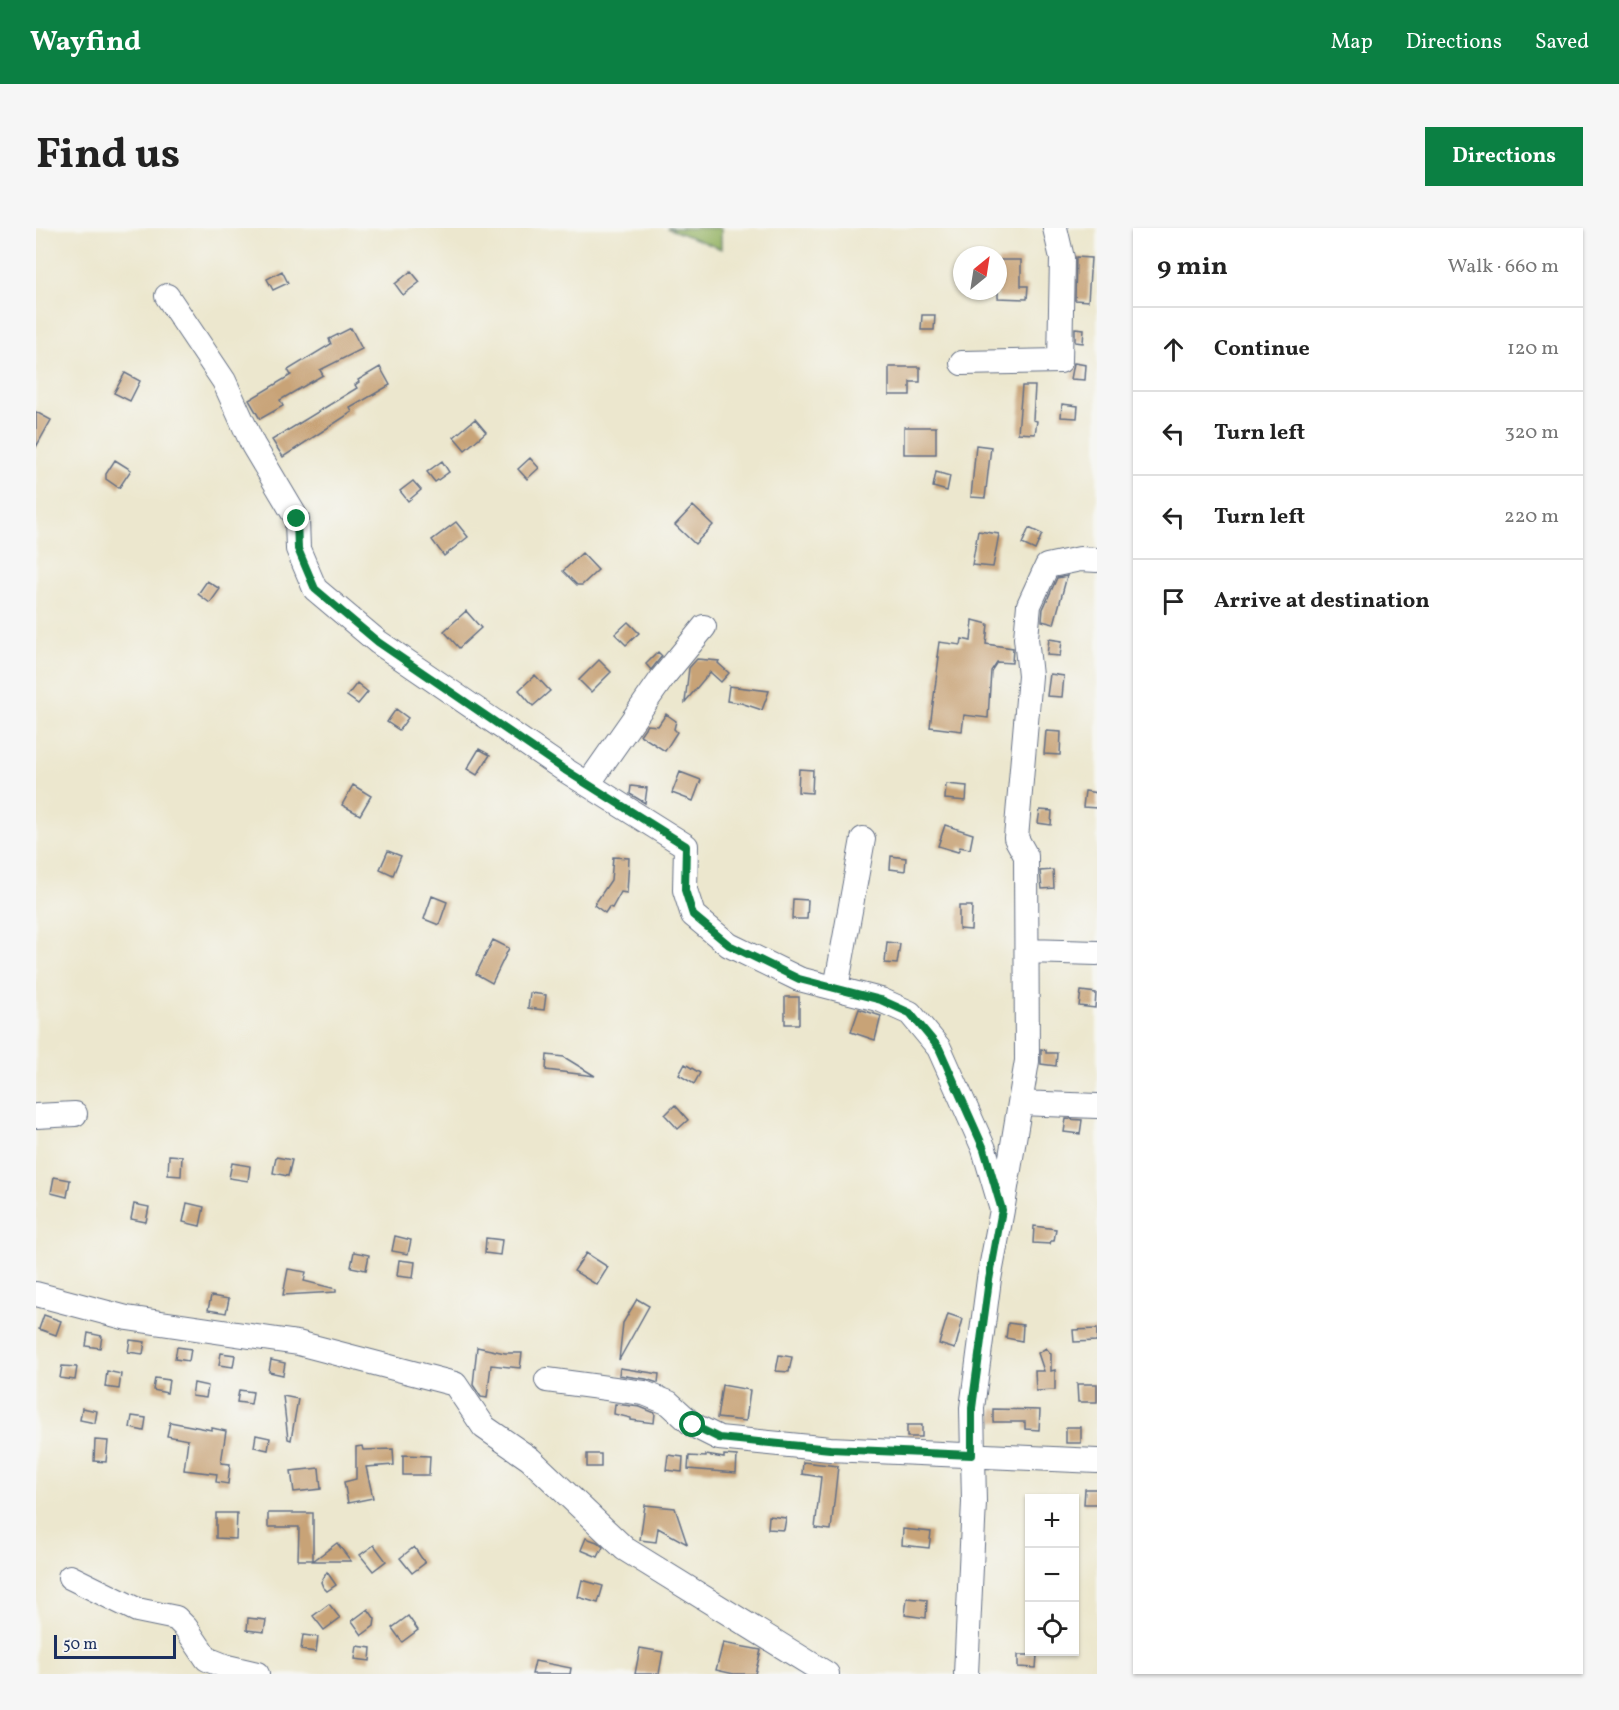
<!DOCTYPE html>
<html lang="en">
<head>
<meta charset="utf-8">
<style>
	:root { --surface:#fff; --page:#f6f6f6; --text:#222; --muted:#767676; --line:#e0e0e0; --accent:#0b8043 }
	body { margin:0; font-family:Vollkorn,serif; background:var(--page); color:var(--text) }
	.controls { position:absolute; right:18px; bottom:18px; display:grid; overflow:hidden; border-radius:0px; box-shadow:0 2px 4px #0004 }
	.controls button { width:54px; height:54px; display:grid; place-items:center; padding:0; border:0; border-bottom:2px solid var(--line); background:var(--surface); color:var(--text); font:30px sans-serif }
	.compass { position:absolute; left:917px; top:18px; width:54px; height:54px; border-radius:50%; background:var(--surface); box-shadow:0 2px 4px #0004; rotate:30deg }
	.scale { position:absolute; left:18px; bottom:15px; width:122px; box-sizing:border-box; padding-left:6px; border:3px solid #1b2f5e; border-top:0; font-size:16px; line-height:21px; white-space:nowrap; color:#1b2f5e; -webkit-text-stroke:4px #f6f6f2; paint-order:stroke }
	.stop { position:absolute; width:18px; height:18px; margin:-14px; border:4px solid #0b8043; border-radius:50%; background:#fff }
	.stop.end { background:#0b8043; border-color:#fff; box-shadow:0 2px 6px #0008 }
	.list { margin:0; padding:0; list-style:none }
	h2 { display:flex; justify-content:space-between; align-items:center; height:78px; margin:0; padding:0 24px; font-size:26px }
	h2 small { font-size:20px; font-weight:400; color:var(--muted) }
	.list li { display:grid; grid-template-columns:39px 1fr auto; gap:18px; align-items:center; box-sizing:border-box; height:84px; padding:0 24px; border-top:2px solid var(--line) }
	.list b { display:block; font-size:22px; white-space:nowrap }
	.list em { font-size:20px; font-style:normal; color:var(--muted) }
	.icon { flex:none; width:33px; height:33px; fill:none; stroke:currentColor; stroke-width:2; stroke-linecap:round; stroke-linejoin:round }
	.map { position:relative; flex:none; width:1061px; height:1446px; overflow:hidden; border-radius:0px }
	header { display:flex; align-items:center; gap:36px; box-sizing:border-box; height:84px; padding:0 30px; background:var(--accent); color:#fff }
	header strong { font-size:28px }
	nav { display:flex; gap:33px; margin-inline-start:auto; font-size:21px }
	.intro { display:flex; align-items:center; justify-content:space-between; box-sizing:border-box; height:144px; padding:0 36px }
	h1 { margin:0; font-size:42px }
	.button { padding:15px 27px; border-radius:0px; background:var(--accent); color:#fff; font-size:21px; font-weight:700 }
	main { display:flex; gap:36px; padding:0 36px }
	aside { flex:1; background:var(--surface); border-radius:0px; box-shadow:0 2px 4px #0004 }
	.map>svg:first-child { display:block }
	.forest { fill:#96b466; stroke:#587262; stroke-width:1.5 }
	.building { fill:#c8a377 }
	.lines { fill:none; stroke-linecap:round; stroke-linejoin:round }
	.minor-casing { stroke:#646f85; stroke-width:26 }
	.minor { stroke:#fff; stroke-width:24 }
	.route { stroke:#0b8043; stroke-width:8 }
</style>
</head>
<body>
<header>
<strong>Wayfind</strong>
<nav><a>Map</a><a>Directions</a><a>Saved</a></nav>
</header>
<div class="intro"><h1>Find us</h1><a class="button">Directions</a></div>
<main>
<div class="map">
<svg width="1061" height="1446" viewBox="0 0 1061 1446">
	<rect width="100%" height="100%" fill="#f6f6f2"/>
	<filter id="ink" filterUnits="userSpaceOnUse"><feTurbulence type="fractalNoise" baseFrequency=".0167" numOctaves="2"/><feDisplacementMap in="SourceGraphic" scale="12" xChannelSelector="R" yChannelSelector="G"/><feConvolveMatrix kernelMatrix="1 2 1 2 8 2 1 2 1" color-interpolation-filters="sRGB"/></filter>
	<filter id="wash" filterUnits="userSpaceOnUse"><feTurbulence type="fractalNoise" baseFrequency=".008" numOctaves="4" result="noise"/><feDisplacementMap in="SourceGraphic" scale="24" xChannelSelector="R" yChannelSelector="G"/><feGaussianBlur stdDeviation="1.35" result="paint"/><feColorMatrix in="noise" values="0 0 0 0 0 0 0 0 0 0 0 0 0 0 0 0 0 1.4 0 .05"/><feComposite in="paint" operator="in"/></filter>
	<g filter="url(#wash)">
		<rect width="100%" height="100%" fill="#ece7ce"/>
		<path class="forest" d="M631,0H685V21Z"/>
		<g id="blocks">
			<path class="building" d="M1040,29L1055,30L1052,73L1039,72Z
				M962,32H985V58H992L991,71L962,70Z
				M246,43L252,55L237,62L231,51Z
				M375,43L384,54L367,67L359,56Z
				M886,87H899L898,102H885Z
				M315,100L326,121L284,142L287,147L244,172L247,178L224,191L213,172L255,147L252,142L295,116L293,111Z
				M1039,100L1048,101L1047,115L1039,114Z
				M1038,135L1050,137L1049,152L1035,151Z
				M344,139L354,157L314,180L316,184L247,229L236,212L321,160L319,157L323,154L322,152Z
				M853,139H884V154H874V167H853Z
				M89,145L104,153L94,173L78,165Z
				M986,158H999L997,192L1001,193L999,206L982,205Z
				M1026,176L1042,178L1041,190L1025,189Z
				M0,184L15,192L0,219Z
				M439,191L450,204L429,222L418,209Z
				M868,199H900V226H868Z
				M940,217L955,219L949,270L935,269Z
				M494,230L503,240L491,251L482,241Z
				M79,232L95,242L83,260L70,251V246Z
				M406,233L413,244L399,254L391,244Z
				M900,244L914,248L911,263L897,259Z
				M377,253L385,262L372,273L364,263Z
				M657,278L677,297L659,316L639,297Z
				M420,294L432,309L408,328L396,312Z
				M993,300L1006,306L999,322L986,316Z
				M942,303L963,306L957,339L936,337Z
				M546,325L562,342L546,357H541L527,343Z
				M1031,348L1018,396L1006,393L1007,381L1021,350Z
				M171,353L184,361L174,375L162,366Z
				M430,383L445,400L423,420L408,403Z
				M937,392L952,396L950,416L977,420L976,435L961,434L955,443L952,490L928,487L926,503L894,499L903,429H901L903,414L925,417L926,411L935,413Z
				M592,394L603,405L590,417L579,406Z
				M1013,411L1026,413L1024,428L1011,427Z
				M622,424L626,428L615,442L610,436Z
				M661,431L683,433L682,435L693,445L685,454L674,444L649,474L653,440Z
				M563,432L575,444L555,464L543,452Z
				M1014,446L1028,448L1026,469L1011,468Z
				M499,447L514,463L497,478L483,462Z
				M321,455L332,464L322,476L311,468Z
				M693,458L733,463L726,482L705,475L691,473Z
				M360,481L372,490L363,502L351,494Z
				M630,486L640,493L638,501L641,504L629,523L604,507L611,497L622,498Z
				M1010,503L1025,504L1024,527L1008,526Z
				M443,521L454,527L441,547L431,541Z
				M763,541L777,542L776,565L762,564Z
				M644,544L665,552L657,573L636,565Z
				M910,556L931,558L930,573L909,571Z
				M317,557L335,568L324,587L306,577Z
				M595,558L611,560L609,575L594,566Z
				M1049,563L1061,565V580L1047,579Z
				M1004,582L1016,583L1015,597L1002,595Z
				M909,597L937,606L934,621L924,619L922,624L902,618Z
				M352,623L365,628L357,647L344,641Z
				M855,628L870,630L869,643L854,641Z
				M577,629L593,630L591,665L585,664L576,680L573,679L569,685L558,677L575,652Z
				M1017,642L1018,660L1006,661L1004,643Z
				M396,668L411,674L403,697L388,691Z
				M757,671L772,672L771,691H756Z
				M923,678H936L935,702L923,701Z
				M457,712L473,720L456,755L440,746Z
				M851,714L864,716L861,736L849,735Z
				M1045,763L1060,765L1059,780L1043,778Z
				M494,765L510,767L508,782L492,780Z
				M749,769H763V796H749Z
				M823,781L845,788L839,812L815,804Z
				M1005,821L1010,822V825H1021L1020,838L1005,836Z
				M511,827L528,829L559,848L510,842Z
				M649,836L664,845L658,856L643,847Z
				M639,877L652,892L642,901L629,887Z
				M1030,891L1046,892L1044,906L1028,904Z
				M133,927L146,928L145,948L132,947Z
				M240,929L256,932L252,948L237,945Z
				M196,935L214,938L212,953L193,950Z
				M18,949L34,952L31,969L15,965Z
				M151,975L168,979L164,998L147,994Z
				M98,976L113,979L110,994L95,991Z
				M998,998L1020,1001L1018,1013H1015L1014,1016L997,1015Z
				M359,1008L375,1012L372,1026L356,1023Z
				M450,1010L466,1012L464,1027L449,1025Z
				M318,1024L333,1027L330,1042L315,1039Z
				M550,1025L572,1039L561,1057L538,1043Z
				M363,1032L379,1034L377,1050L361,1048Z
				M252,1041L270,1044L268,1053L300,1061V1064L247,1067Z
				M175,1068L193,1071L190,1085L172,1082Z
				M601,1071L613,1078L583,1132L587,1095Z
				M912,1086L927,1091L919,1121L903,1116Z
				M8,1087L25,1093L20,1107L3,1101Z
				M972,1095L987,1097L986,1113L970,1110Z
				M1061,1101V1113L1038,1114L1037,1102Z
				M52,1105L66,1108L64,1120L50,1118Z
				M94,1112L109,1114L107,1126L92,1124Z
				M141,1119L155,1121L153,1133L139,1131Z
				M441,1119L469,1125H486L484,1140L455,1137L451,1170L445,1169L437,1157Z
				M1010,1120L1015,1126V1143L1019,1142V1162L1000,1163L999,1143H1008L1002,1125Z
				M185,1125L199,1127L197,1139L183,1137Z
				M743,1127L756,1129L753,1144L740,1143Z
				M235,1132L249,1135L247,1147L233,1144Z
				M26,1138L41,1139L39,1152L24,1150Z
				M584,1140L623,1146L622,1155L610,1151L583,1147Z
				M71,1143L85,1146L83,1161L69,1159Z
				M119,1150L133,1152L131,1165L117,1162Z
				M158,1155L172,1158L170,1170L156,1168Z
				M1041,1156H1061V1174H1042Z
				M686,1157L714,1162L710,1193L681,1190Z
				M203,1162L217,1164L215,1176L201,1174Z
				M247,1168L262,1171L255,1212L252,1211Z
				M579,1176L604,1179L619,1185L618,1195L595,1192V1190L578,1186Z
				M46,1180L61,1183L59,1195L44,1192Z
				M957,1181L1004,1182L1003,1202L989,1201V1194H957Z
				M96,1188L110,1190L108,1203L94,1200Z
				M134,1194L176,1202V1200L190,1203L185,1235L194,1236L192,1256L180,1254L181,1246L148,1242L152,1212L131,1208Z
				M871,1197H886V1209H871Z
				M1030,1199H1045V1215H1030Z
				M220,1207L234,1210L232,1222L218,1219Z
				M59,1212L72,1213L70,1234L58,1233Z
				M326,1218L327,1222L357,1221L358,1237L330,1239L337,1270L312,1275L308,1254L320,1251V1219Z
				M551,1226H565V1239H551Z
				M367,1227L394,1228L393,1247H367Z
				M632,1227L647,1229L646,1244L630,1242Z
				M670,1227L688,1230V1227L701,1228L700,1245L652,1241L653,1228L670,1229Z
				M767,1234L802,1238L795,1302L779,1300L785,1249L766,1246Z
				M283,1240L285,1261L258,1264L255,1243Z
				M1049,1261H1061V1276H1048Z
				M609,1277L639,1280L651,1316L622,1300L620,1314L604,1312Z
				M180,1285H201L200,1311L180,1310Z
				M232,1285H277V1332H262L263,1299H232Z
				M733,1288L750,1290L748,1302L732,1301Z
				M867,1301L895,1304L893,1320L866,1317Z
				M550,1310L561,1314L567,1319L562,1329L545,1322Z
				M301,1315L315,1333H277Z
				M338,1317L350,1333L337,1343L324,1327Z
				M378,1319L389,1335L376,1345L364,1330Z
				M291,1344L300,1357L291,1363L287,1359L285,1354Z
				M546,1352L567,1358L562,1375L542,1369Z
				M871,1370L891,1372L890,1390L869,1387Z
				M293,1376L304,1390L288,1402L277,1388Z
				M332,1381L339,1391L338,1398L326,1407L316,1393Z
				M372,1388L382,1402L366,1414L356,1400Z
				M212,1390L230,1392L228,1404L211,1402Z
				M267,1407L282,1409L280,1424L265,1422Z
				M687,1415L725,1422L719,1446H698L680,1442Z
				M321,1418L335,1420L334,1433L319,1431Z
				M604,1420L627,1424L623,1446H599Z
				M982,1427H1001L1000,1440L982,1439Z
				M499,1433L535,1440L534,1446H496Z"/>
		</g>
	</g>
	<g filter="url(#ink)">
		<use href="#blocks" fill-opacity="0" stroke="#646f85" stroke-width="1.5"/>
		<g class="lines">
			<g class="minor-casing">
				<path id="minor" d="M131,68L188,153L217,217L261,291L262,321L279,361L342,414L529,542L650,618L649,662L657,687L693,717L763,751L845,772L874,785L903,820L948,921L966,982L953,1051L936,1180L938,1274L930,1446
					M926,135L1024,133L1026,30L1019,0
					M552,556L627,449L668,399
					M992,723L1061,725
					M800,760L827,611
					M984,875L1061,878
					M0,888L39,886
					M967,977L991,833L990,628L980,610L994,448L990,410L993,377L1011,338L1044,331L1061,332
					M0,1066L91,1090L262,1115L419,1156L448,1199L494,1231L589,1321L791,1446
					M511,1152L608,1165L633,1175L657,1197L683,1210L794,1221L1061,1233
					M34,1349L101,1382L140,1390L150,1400L171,1431L191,1439L221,1446"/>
			</g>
			<use href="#minor" class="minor"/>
		</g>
	</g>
	<g class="lines" filter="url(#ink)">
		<path class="route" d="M261,291L262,321L279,361L342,414L529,542L650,618L649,662L657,687L693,717L763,751L845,772L874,785L903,820L948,921L966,982L953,1052L936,1180V1227L794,1221L683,1210L657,1197"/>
	</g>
</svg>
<div class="controls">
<button>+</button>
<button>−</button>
<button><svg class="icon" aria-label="locate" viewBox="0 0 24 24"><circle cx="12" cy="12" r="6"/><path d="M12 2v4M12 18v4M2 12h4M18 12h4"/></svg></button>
</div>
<svg class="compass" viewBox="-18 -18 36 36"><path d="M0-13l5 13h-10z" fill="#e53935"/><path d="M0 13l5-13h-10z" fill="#767676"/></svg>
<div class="scale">50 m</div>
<div class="stop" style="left:657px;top:1197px"></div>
<div class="stop end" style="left:261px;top:291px"></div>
</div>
<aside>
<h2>9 min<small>Walk · 660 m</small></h2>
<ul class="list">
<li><svg class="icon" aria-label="ahead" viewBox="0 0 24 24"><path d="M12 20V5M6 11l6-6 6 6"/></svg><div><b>Continue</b></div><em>120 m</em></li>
<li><svg class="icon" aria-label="left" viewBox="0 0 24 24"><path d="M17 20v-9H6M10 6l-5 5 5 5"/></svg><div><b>Turn left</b></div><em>320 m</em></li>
<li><svg class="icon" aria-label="left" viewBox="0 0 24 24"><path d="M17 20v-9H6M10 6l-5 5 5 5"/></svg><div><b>Turn left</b></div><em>220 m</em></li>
<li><svg class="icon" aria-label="arrive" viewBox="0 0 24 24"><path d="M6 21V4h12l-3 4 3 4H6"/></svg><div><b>Arrive at destination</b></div></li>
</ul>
</aside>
</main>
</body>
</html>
